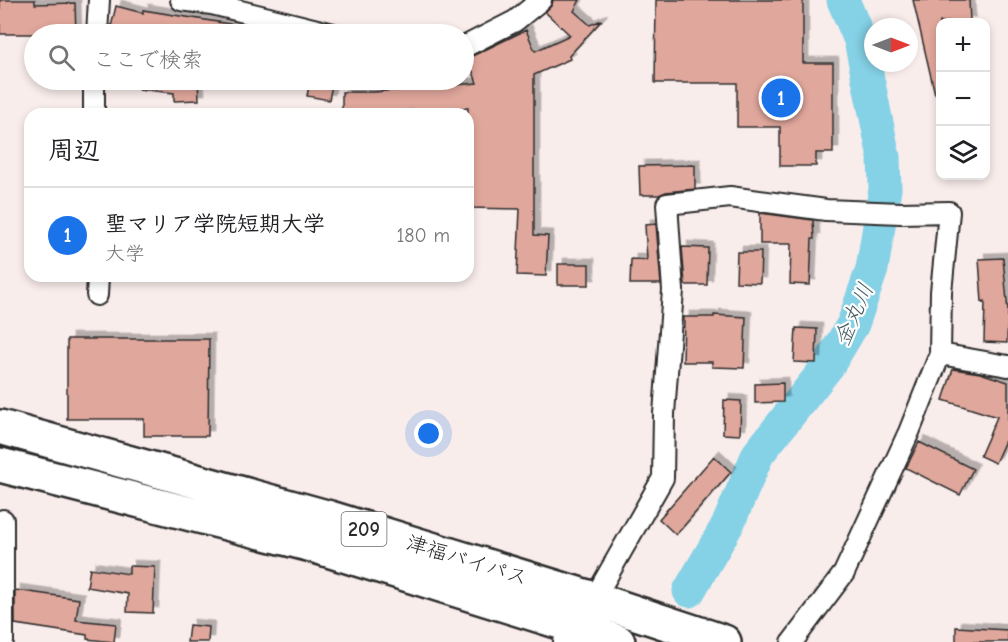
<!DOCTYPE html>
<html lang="ja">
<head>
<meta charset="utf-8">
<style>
	:root { --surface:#fff; --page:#f6f6f6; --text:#202124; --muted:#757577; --line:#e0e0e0; --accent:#1a73e8 }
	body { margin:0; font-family:"Comic Neue","Klee One",sans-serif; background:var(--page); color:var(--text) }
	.controls { position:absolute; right:18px; top:18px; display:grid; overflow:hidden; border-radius:12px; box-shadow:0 3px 9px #0003 }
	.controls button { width:54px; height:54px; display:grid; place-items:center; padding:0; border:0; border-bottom:2px solid var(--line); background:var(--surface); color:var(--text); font:30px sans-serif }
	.compass { position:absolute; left:864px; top:18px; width:54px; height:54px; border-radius:50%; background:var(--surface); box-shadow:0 3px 9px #0003; rotate:90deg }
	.you { position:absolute; left:429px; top:434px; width:21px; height:21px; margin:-15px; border:4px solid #fff; border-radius:50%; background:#1a73e8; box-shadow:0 0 0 9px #1a73e833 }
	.badge { display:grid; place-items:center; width:39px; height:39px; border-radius:50%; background:var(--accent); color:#fff; font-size:20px; font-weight:700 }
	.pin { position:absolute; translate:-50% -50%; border:3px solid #fff; box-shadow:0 2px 6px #0006 }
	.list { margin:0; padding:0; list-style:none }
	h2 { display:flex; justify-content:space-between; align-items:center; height:78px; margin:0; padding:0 24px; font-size:26px }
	h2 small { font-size:20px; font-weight:400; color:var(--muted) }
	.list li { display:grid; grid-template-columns:39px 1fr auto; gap:18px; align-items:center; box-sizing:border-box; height:96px; padding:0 24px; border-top:2px solid var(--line) }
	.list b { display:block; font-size:22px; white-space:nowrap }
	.list p { margin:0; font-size:20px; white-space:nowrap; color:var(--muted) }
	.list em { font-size:20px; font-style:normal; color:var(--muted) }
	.icon { flex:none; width:33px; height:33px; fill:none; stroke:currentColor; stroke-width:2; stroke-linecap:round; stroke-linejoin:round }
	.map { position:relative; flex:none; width:1008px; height:642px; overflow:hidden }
	.search { position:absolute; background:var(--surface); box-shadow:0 3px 9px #0003; left:24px; top:24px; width:450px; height:66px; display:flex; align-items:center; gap:15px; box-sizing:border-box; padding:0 21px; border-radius:33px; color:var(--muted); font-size:22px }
	.panel { position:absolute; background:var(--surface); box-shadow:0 3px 9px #0003; left:24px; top:108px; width:450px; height:174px; border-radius:18px }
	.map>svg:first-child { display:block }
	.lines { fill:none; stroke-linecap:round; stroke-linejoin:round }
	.river { stroke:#85d1e6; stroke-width:33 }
	.building { fill:#e0a79c; stroke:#2b2b2b; stroke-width:1.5; filter:url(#shadow) }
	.minor-casing { stroke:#2b2b2b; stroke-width:24 }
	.trunk-casing { stroke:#2b2b2b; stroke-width:38 }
	.minor { stroke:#fff; stroke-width:20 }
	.trunk { stroke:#fff; stroke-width:33 }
	.labels { text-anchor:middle; stroke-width:4.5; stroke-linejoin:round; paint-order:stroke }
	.shield { fill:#fff; stroke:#6b6b6b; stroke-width:1.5 }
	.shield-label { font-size:20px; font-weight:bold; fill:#2b2b2b }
	.street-label { font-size:21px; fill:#2b2b2b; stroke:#fff }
	.water-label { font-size:22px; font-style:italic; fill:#465d63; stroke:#fff }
</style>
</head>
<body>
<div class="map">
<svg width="1008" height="642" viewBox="0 0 1008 642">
	<defs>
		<filter id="shadow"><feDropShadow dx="5.5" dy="-5.5" stdDeviation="0" flood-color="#0004"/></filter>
	</defs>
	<rect width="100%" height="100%" fill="#f9edeb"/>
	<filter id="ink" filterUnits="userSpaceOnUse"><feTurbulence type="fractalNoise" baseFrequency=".0167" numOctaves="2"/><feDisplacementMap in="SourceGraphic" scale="12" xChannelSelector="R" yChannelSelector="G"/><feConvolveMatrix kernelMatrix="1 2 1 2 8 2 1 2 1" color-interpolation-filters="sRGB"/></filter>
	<g filter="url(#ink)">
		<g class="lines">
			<path class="river" d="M689,591L728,524L758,454L828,366L853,324L872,269L885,189L884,157L860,40L843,0"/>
		</g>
		<path class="building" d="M0,0H35V4L75,3L76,34H0Z
			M553,0H580L574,11L590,25L602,20L569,56L570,59L534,75V235L548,236L546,276L517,275L520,209L468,208V108L439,110V108L371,114H342V92H374L477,83L468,58L526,30L535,51L570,35L545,12L552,5Z
			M656,0H803V63H833V153H816V166H780V127H737V83H655Z
			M913,0H969L970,22H940V94H935Z
			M116,6L143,13V10L248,27V34H123L110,31Z
			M139,80H198L199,100L174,101V93L138,89Z
			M310,80H333L329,100L307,96Z
			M695,165V189L666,192L659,195H640L639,166Z
			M760,213L813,220L814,239H812L810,285L790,284L791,244H760Z
			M656,224L661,284H630L631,259L647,260L645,225Z
			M682,247L708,248L707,285H685Z
			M737,252H761L760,283L736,282Z
			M1003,258L1008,312L1007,343L984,342L985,301L982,302L979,259Z
			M558,264H589V285H558Z
			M714,315L746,317L744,368L712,367V362H683L684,317H714Z
			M796,328L817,329L816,363L794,362Z
			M67,339H209L208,436H144V419H67Z
			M953,369L980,373L1008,382V434L995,463L980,456L997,417L943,400Z
			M783,383V402L755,403V384Z
			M724,400L741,401L740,435L723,434Z
			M919,442L973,469L960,495L906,468Z
			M714,456L731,472L676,535L659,519Z
			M129,566L155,567L153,613L127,612L128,594L87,587L90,568L129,574Z
			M15,590L79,599L76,620L116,624L114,642L87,639V635L15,624Z
			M189,625L209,627L208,642H187Z
			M956,627L1008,630V642H956Z"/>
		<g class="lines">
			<g class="minor-casing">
				<path id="minor" d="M181,0L212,4L333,34
					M97,34L99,0
					M464,47L515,21L541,0
					M94,114V80
					M97,295L98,276
					M940,354L1008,366
					M3,642V520
					M564,642L594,599L663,478L664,414L673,290L667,204L730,197L826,210L901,213L949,212L941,292L940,354L909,432L844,573L792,642"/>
			</g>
			<g class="trunk-casing">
				<path id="trunk" d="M0,427L330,518L594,599L724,642
					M0,465L312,545L573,626L618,642"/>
			</g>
			<use href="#minor" class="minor"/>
			<use href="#trunk" class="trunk"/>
		</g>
	</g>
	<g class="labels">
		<rect class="shield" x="341.5" y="512" width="45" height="34" rx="4.5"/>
		<g class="shield-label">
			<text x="364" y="536">209</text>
		</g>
		<g class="street-label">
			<text transform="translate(467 560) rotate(17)" y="7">津福バイパス</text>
		</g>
		<g class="water-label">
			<text transform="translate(853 314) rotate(-66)" y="8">金丸川</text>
		</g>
	</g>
</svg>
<div class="controls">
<button>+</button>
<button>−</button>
<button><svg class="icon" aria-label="layers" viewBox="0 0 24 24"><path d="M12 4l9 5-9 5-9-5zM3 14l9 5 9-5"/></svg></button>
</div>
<svg class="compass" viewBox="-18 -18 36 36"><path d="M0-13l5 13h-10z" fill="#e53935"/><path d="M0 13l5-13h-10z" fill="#757577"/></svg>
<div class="you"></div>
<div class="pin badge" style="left:781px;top:98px">1</div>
<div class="search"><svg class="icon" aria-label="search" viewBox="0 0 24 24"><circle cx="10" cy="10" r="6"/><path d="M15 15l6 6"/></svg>ここで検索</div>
<section class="panel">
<h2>周辺<small></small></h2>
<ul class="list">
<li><span class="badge">1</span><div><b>聖マリア学院短期大学</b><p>大学</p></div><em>180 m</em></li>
</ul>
</section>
</div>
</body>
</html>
